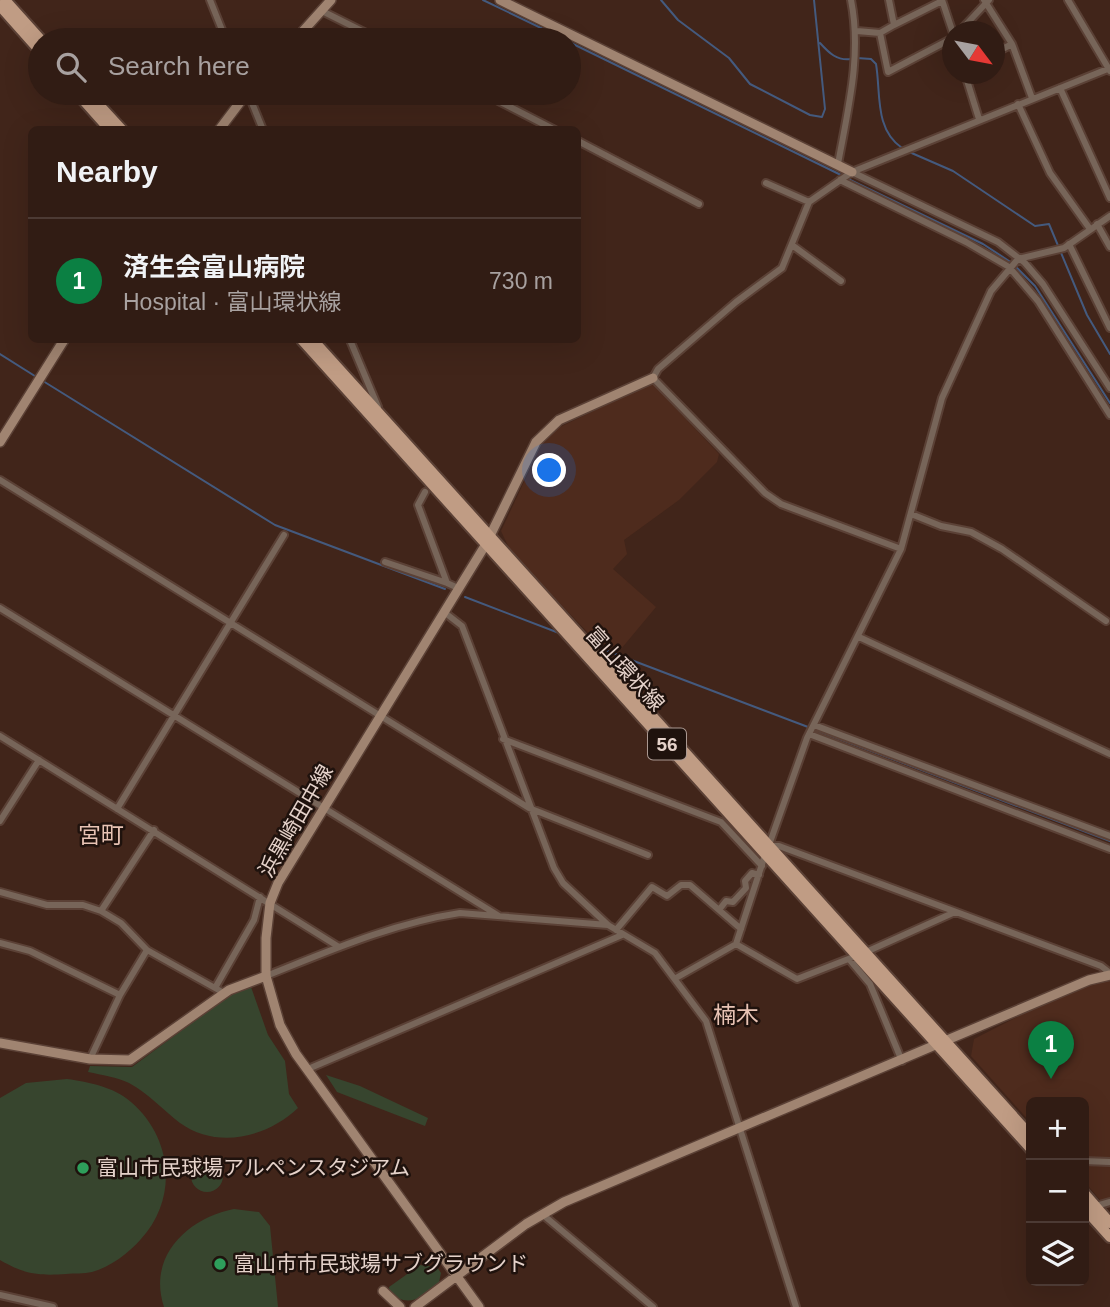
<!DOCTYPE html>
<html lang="en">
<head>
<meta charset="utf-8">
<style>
	:root { --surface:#311c14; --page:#3d2922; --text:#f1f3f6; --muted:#a8a1a0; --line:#4c3a34; --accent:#0b8043 }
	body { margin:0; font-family:Helvetica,"Noto Sans JP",sans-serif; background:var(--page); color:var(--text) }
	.controls { position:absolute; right:21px; bottom:21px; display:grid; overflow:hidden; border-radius:10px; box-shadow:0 7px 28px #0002 }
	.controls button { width:63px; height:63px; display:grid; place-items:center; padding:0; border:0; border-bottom:2px solid var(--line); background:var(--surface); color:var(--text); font:35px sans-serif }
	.compass { position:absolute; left:942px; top:21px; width:63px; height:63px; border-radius:50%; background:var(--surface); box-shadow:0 7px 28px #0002; rotate:122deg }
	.you { position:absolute; left:550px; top:471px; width:24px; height:24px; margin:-18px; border:5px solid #fff; border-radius:50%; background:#1a73e8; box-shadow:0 0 0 10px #1a73e833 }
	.badge { display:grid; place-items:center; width:46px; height:46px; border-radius:50%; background:var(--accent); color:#fff; font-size:23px; font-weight:700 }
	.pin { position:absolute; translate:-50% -58px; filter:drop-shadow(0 2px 4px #0008) }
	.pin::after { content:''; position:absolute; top:37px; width:24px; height:21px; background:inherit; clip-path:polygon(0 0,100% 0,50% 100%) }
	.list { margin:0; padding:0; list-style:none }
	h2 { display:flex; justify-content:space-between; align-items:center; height:91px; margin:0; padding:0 28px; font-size:30px }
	h2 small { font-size:23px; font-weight:400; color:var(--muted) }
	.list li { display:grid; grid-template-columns:46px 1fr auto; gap:21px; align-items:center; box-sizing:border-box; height:126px; padding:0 28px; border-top:2px solid var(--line) }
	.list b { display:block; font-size:26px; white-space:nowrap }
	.list p { margin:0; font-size:23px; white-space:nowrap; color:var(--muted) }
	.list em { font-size:23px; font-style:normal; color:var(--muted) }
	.icon { flex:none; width:38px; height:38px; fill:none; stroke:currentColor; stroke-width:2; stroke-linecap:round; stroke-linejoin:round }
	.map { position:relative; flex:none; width:1110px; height:1307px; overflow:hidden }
	.search { position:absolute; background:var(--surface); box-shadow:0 7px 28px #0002; left:28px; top:28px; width:553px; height:77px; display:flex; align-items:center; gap:18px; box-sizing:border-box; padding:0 24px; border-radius:38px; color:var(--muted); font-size:26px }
	.panel { position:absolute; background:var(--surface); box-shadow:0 7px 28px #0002; left:28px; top:126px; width:553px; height:217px; border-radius:10px }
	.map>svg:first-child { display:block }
	.built { fill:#4e2b1d }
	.green { fill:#37452e }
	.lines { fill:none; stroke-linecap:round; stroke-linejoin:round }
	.stream { stroke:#445a7e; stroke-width:2 }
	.street-casing { stroke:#5b4136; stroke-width:10 }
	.secondary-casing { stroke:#5b4136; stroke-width:12 }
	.primary-casing { stroke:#5b4136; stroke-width:14 }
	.street { stroke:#776559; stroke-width:6 }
	.secondary { stroke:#a08471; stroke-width:9 }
	.primary { stroke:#c09c84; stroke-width:10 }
	.leisure-dot { fill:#2e9e5b; stroke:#1f120d; stroke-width:2.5 }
	.labels { text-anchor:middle; stroke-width:5; stroke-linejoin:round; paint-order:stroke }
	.shield { fill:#1f120d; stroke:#aa9891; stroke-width:2 }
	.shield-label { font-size:19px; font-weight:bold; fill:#e5d2ca }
	.street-label { font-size:21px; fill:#e5d2ca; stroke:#1f120d }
	.poi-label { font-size:21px; fill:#e5d2ca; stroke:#1f120d; text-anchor:start }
	.neighbourhood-label { font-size:23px; fill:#e8c3b4; stroke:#1f120d }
</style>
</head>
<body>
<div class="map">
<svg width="1110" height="1307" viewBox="0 0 1110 1307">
	<rect width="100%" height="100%" fill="#41251a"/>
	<path class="built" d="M652,383L719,454L717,462L679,500L624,540L627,554L613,569L656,607L621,649L592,637L511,552L501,531L543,441L558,428Z
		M1110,975V1199L1101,1201L1084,1181V1102H1031V1123L971,1056L974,1039L1089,980Z"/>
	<path class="green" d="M251,987L268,1035L285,1061L289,1094L298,1108C267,1137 218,1150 180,1123C163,1110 149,1094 129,1083C117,1077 102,1075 88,1072L90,1066L132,1067L231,994Z
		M326,1075L360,1086L428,1118L425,1126L337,1092Z
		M67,1079C89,1082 114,1087 131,1102C173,1138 178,1199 141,1239C129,1253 110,1267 92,1272C84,1274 74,1273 66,1274C38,1276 24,1274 0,1260V1098L26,1083Z
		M191 1176a16 16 0 1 1 32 0a16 16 0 1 1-32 0Z
		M234,1209L259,1212L270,1226L278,1307H164C147,1256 188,1218 234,1209Z
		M420,1265L437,1267L441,1273L438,1287C422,1298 408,1307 390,1294L389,1287Z"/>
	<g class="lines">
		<path class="stream" d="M483,0L566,40
			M661,0L678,20L729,58L750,84L810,115L822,117L825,109L814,0
			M569,42L841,175
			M820,43C829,53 837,61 851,59
			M857,58L871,59L876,64C881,92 874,129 902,148
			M907,151L953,171L1035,226L1049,224L1087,315L1110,354
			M846,178L983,244L1012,263
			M1016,267L1035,286L1110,403
			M0,354L38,378
			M43,381L275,525L445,589
			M465,597L559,633
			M597,647L808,727
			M813,729L1110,841
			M26,1304L39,1307"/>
		<g class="street-casing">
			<path id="street" d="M210,0L226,40
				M889,0L894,25L942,1
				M942,0L953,33
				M984,0L1012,44L995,53
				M1068,0L1110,71
				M322,11L380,40
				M857,31L880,33L894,25
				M959,32L989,0
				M880,33L888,72L953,38
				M1012,44L1032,98
				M965,74L979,119
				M1060,88L1110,198
				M248,93L263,130
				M483,93L555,130
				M1018,104L1050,173L1090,229
				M578,141L699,204
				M838,164C848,109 862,55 851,0
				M852,172L998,242L1025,263L1043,284L1110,388
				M840,180L966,242L1009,267L1038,301L1110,415
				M766,183L809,202
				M1097,224L1110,247
				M1069,244L1110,328
				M792,245L841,281
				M350,340L378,407
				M0,480L529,808L648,855
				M425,492L418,505L447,583L458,588
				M911,514L941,526L971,532L1002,549L1106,621
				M901,549L781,504L765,493L653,378L658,369L736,302L782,268L809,202L852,172L1110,68
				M385,562L447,583
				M0,608L499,916
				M444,612L462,626L554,868L563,883L608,925L655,953L706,1021L796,1307
				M859,637L1110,754
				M814,725L1110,836
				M809,734L1110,849
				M0,736L339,947
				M503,739L721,822L762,866
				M117,809L284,535
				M0,821L39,760
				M769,845L807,738L901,549L942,398L991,291L1018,259L1064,248L1110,216
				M771,846H779L1101,966L1110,973
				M0,892L47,905H83L101,911L121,923L147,950L224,993
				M719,910L726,901L733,902L746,888L745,881L752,873L759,875
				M101,911L154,830
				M616,930L652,887L667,896L681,885H690L741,929
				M0,943L30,951L120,995
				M736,944L797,979L856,956
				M866,952L955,912
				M849,959L870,984L902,1061
				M266,976C329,951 393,923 460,913L608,925
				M676,978L736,944L765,855
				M215,988L254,920L260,897
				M90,1059L120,995L147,950
				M308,1069L622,935
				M1084,1161L1110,1162
				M1096,1206L1110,1202
				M542,1214L653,1307
				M0,1295L53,1307"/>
		</g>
		<g class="secondary-casing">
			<path id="secondary" d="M500,0L852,172
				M295,40L331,0
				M219,130L247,93
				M0,442L64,340
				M0,1043L90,1059L130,1060L229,990L266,976
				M383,1291L400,1307
				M415,1307L526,1224L564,1202L1089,980L1110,975
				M479,1307L296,1054L280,1025L266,976V938L270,903L278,883L486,544L536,442L559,420L653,378"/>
		</g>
		<g class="primary-casing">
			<path id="primary" d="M5,0L41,40
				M0,6L40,51
				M77,93L110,130
				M88,93L122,130
				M302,340L1031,1149
				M313,340L1031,1136
				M1084,1193L1110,1223
				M1084,1208L1110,1237"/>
		</g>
		<use href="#street" class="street"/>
		<use href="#secondary" class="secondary"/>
		<use href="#primary" class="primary"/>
	</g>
	<g class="leisure-dot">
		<circle cx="83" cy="1168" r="7"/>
		<circle cx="220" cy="1264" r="7"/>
	</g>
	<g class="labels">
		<rect class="shield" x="648" y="728.5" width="38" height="31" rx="5"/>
		<g class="shield-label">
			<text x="667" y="751">56</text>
		</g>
		<g class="street-label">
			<text transform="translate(625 669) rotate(48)" y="7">富山環状線</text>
			<text transform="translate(296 821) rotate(-60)" y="7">浜黒崎田中線</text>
		</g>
		<g class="poi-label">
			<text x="97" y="1175">富山市民球場アルペンスタジアム</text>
			<text x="234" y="1271">富山市市民球場サブグラウンド</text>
		</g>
		<g class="neighbourhood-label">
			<text x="101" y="843">宮町</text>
			<text x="736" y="1023">楠木</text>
		</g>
	</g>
</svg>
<div class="controls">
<button>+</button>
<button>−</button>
<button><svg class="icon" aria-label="layers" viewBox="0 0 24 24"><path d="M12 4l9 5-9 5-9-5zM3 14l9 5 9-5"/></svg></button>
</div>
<svg class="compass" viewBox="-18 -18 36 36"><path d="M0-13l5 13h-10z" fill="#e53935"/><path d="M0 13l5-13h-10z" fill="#a8a1a0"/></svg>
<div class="you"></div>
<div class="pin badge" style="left:1051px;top:1079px">1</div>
<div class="search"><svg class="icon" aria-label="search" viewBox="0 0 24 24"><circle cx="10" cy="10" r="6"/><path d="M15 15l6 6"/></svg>Search here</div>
<section class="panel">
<h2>Nearby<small></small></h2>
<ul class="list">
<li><span class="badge">1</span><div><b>済生会富山病院</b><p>Hospital · 富山環状線</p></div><em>730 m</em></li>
</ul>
</section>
</div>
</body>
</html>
